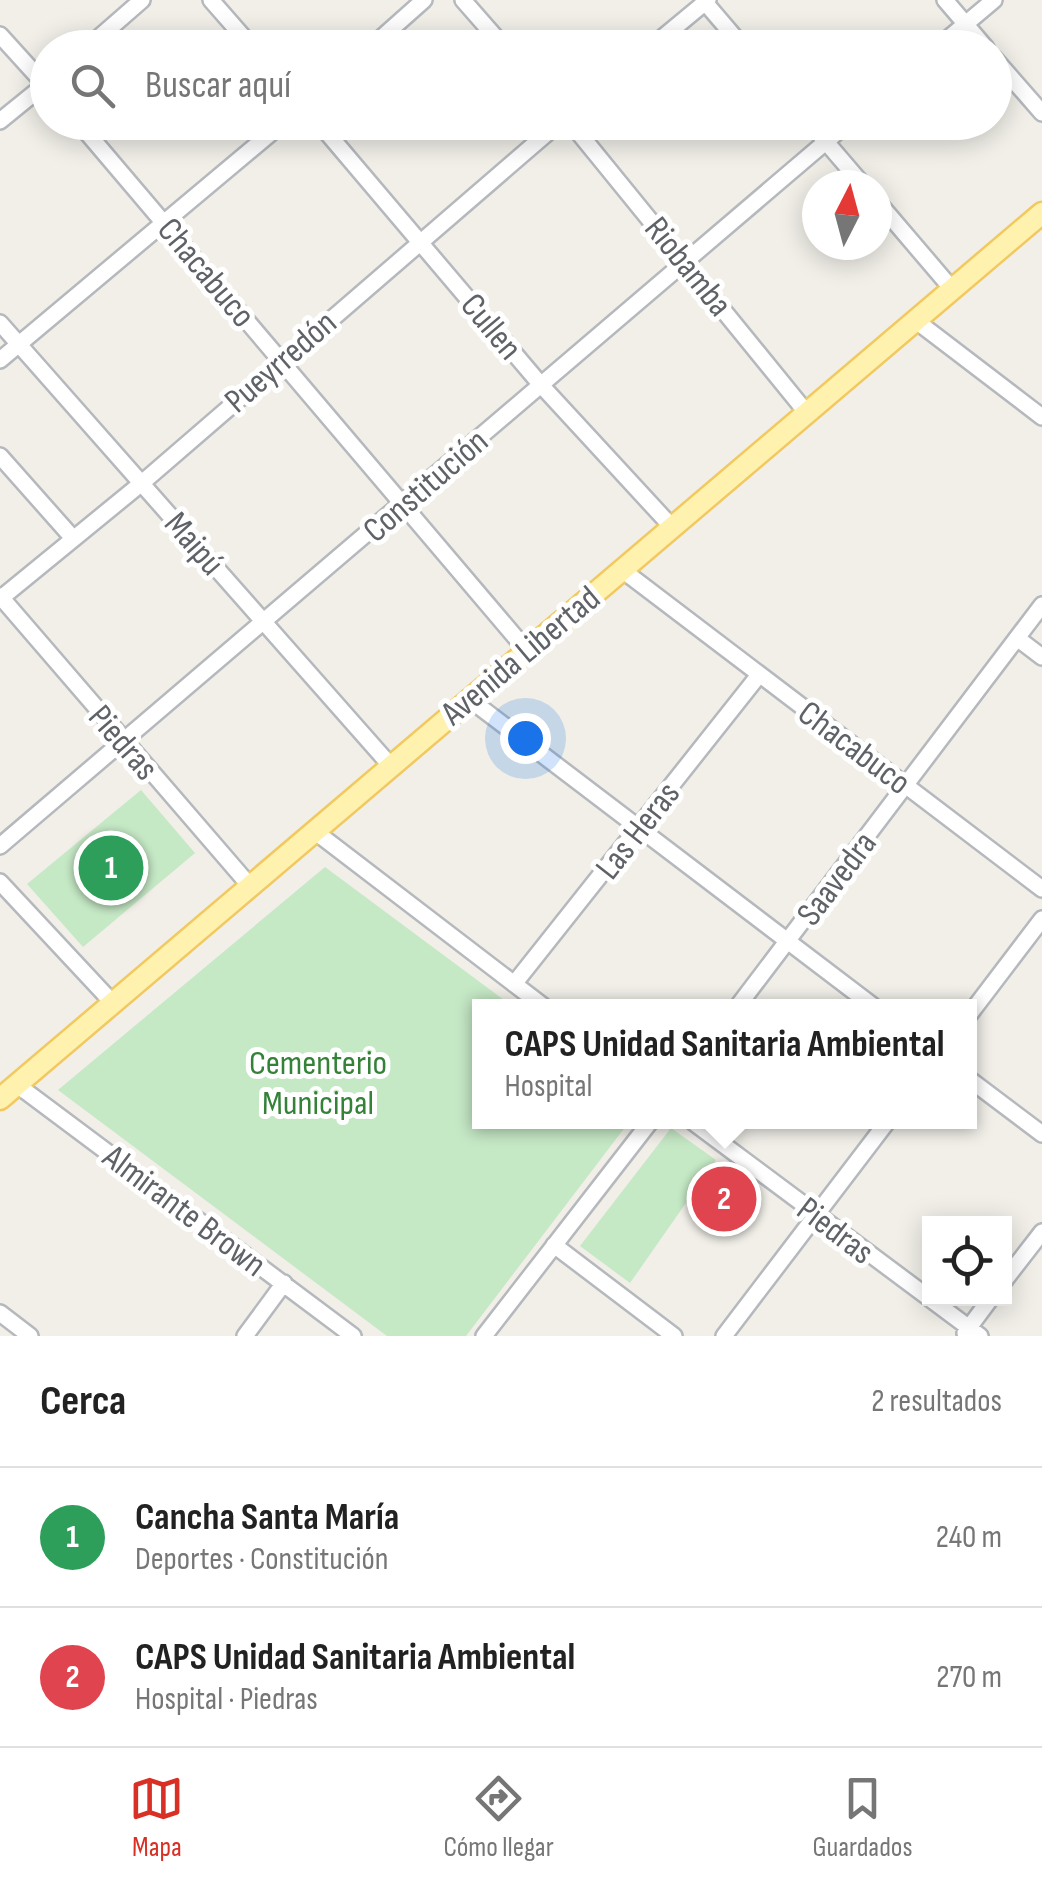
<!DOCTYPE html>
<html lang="es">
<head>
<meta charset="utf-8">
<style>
	:root { --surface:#fff; --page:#f2f2f2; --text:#222; --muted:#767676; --line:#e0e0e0; --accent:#d93025 }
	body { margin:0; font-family:"Sofia Sans Condensed",sans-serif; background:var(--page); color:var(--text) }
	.controls { position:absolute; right:30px; bottom:30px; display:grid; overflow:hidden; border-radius:0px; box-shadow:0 5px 25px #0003 }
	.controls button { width:90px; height:90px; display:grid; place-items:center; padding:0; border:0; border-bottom:2px solid var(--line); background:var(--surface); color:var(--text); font:50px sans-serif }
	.compass { position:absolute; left:802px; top:170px; width:90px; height:90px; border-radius:50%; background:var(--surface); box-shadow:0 5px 25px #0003; rotate:6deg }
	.you { position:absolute; left:525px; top:738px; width:35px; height:35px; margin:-25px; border:8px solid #fff; border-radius:50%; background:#1a73e8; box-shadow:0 0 0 15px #1a73e833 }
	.badge { display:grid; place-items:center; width:65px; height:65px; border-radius:50%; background:var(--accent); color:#fff; font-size:32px; font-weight:700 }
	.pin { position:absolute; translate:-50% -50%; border:5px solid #fff; box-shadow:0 2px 10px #0006 }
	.popup { position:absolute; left:472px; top:999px; width:505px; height:130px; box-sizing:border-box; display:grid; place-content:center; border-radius:0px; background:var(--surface); filter:drop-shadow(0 2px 8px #0005); font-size:32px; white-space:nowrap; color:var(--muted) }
	.popup b { font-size:38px; color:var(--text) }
	.popup::after { content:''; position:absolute; left:50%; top:100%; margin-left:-20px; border:20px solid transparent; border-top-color:var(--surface) }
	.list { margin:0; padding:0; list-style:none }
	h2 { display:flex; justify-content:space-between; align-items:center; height:130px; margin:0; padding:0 40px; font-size:42px }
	h2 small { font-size:32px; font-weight:400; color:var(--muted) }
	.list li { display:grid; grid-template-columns:65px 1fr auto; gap:30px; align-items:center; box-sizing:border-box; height:140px; padding:0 40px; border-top:2px solid var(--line) }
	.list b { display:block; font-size:38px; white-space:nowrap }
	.list p { margin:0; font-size:32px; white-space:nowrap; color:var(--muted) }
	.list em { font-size:32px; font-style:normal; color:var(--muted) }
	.icon { flex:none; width:55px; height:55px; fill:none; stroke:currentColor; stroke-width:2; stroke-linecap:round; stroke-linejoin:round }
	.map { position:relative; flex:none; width:1042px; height:1336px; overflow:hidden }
	.search { position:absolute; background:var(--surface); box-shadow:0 5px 25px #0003; left:30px; right:30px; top:30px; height:110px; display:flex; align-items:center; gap:25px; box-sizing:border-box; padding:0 35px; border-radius:55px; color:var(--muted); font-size:38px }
	.sheet { height:410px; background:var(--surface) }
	nav { display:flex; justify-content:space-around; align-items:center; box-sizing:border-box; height:140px; border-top:2px solid var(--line); background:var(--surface); font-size:28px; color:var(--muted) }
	nav a { display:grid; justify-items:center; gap:5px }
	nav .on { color:var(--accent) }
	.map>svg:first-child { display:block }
	.medical { fill:#fce8e6 }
	.green { fill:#c5e8c5 }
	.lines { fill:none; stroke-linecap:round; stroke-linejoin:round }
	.minor-casing { stroke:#b5b8bc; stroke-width:20 }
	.major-casing { stroke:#f2c960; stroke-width:25 }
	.minor { stroke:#fff; stroke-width:15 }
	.major { stroke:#fff2af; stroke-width:20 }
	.labels { text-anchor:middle; stroke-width:10; stroke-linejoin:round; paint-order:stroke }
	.street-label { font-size:35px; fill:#5f6368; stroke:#fff }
	.park-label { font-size:35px; fill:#348238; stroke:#fff }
</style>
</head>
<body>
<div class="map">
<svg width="1042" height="1336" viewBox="0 0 1042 1336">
	<rect width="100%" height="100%" fill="#f1efe8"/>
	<path class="medical" d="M736,1168L759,1186L751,1189L717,1235L697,1220L703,1211L697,1207L718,1180L724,1184Z"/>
	<path class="green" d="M141,790L195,853L83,947L27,884Z
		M325,867L512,1006H479V1122H629L466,1336H387L58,1090Z
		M671,1128L716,1160L630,1283L580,1246Z"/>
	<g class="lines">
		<g class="minor-casing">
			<path id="minor" d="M211,0L253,48
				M463,0L505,48
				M703,0L744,48
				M945,0L986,48
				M0,35L48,88
				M87,48L142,0
				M370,48L424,0
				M650,48L708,0
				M937,48L994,0
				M994,58L1042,113
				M0,121L48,82
				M78,122L528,652
				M318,122L541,385L671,526
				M570,122L806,412
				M809,122L863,185
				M877,201L952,289
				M915,320L1042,417
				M0,323L390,765
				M0,360L284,122
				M0,456L71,536
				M621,569L1042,889
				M0,596L250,886
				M0,599L143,482L560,122
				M1017,638L1042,657
				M468,698L873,1006
				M317,833L543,1006
				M0,846L849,122
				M0,882L111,1001
				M514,984L759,675
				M738,1006L1042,605
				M969,1015L1042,919
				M969,1079L1042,1134
				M16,1084L353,1336
				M693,1122L980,1336
				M554,1245L674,1336
				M1004,1281L1042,1232
				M0,1313L30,1336
				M965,1333L991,1298
				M245,1336L284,1283
				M484,1336L650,1122
				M724,1336L887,1122"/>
		</g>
		<g class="major-casing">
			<path id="major" d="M0,1099L1042,213"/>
		</g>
		<use href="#minor" class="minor"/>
		<use href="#major" class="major"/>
	</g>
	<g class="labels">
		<g class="street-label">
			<text transform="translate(689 266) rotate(51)" y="12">Riobamba</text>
			<text transform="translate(207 272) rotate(50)" y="12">Chacabuco</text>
			<text transform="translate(492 326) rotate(50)" y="12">Cullen</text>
			<text transform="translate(280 361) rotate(-41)" y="12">Pueyrredón</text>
			<text transform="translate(425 485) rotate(-41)" y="12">Constitución</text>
			<text transform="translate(195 543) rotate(49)" y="12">Maipú</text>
			<text transform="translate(520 655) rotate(-40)" y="12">Avenida Libertad</text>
			<text transform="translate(124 742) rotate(49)" y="12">Piedras</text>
			<text transform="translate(855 747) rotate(37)" y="12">Chacabuco</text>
			<text transform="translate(637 830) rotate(-52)" y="12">Las Heras</text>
			<text transform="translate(836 878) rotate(-53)" y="12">Saavedra</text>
			<text transform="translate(185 1210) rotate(37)" y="12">Almirante Brown</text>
			<text transform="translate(836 1230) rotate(37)" y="12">Piedras</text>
		</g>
		<g class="park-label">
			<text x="318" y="1074">Cementerio<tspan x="318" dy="40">Municipal</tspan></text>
		</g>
	</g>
</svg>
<div class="controls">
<button><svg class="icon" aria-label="locate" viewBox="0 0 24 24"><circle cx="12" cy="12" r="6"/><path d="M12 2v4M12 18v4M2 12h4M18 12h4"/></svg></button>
</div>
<svg class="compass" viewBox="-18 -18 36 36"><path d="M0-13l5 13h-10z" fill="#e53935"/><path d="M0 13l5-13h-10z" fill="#767676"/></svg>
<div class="you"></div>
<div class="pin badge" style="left:111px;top:868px;background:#2e9e5b">1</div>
<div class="pin badge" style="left:724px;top:1199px;background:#e0444e">2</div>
<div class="popup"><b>CAPS Unidad Sanitaria Ambiental</b>Hospital</div>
<div class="search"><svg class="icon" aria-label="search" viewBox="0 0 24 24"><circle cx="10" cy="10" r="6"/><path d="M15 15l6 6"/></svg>Buscar aquí</div>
</div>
<section class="sheet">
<h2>Cerca<small>2 resultados</small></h2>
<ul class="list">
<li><span class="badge" style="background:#2e9e5b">1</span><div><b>Cancha Santa María</b><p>Deportes · Constitución</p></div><em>240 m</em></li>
<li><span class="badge" style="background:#e0444e">2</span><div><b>CAPS Unidad Sanitaria Ambiental</b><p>Hospital · Piedras</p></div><em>270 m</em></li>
</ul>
</section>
<nav>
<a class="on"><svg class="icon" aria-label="map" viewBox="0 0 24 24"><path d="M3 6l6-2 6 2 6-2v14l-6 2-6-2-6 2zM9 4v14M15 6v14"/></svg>Mapa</a>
<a><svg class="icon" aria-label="directions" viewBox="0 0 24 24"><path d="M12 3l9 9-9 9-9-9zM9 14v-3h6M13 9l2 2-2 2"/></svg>Cómo llegar</a>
<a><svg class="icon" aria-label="saved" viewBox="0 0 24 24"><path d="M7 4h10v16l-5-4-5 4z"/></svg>Guardados</a>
</nav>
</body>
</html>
